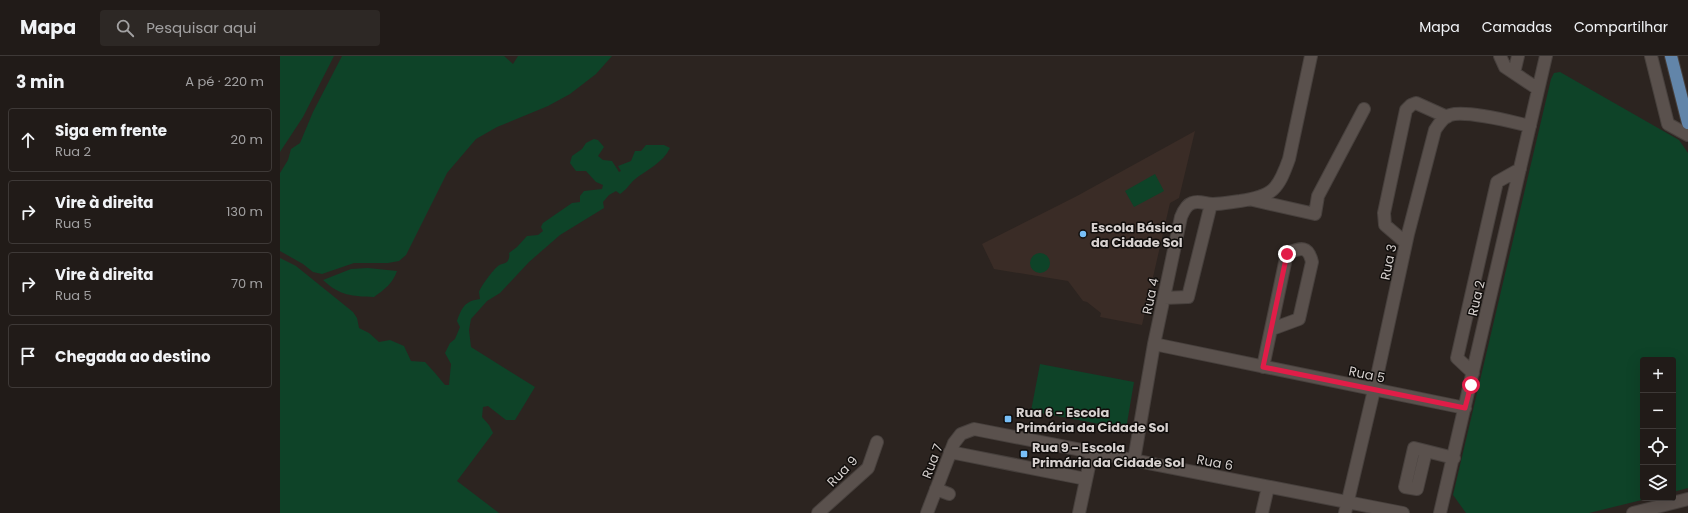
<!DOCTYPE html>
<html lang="pt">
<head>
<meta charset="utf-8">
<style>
	:root { --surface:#211b18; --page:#2d2825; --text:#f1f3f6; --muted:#a2a1a2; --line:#3e3937 }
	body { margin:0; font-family:Poppins,sans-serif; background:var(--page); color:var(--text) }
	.controls { position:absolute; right:12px; bottom:12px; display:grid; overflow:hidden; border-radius:4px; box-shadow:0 4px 16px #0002 }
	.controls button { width:36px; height:36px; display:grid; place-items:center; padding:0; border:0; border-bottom:1px solid var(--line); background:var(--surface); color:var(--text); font:20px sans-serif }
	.stop { position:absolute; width:12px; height:12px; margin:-9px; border:3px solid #e11d48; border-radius:50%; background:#fff }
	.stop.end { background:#e11d48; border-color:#fff; box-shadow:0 1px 4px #0008 }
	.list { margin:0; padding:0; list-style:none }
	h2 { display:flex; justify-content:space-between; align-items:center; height:52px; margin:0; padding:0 16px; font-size:17px }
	h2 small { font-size:13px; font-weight:400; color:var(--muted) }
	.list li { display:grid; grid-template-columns:26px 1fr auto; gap:12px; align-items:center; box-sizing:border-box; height:64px; margin:0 8px 8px; padding:0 8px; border:1px solid var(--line); border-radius:4px }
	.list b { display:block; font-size:15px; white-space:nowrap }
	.list p { margin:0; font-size:13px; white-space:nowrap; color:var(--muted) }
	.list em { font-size:13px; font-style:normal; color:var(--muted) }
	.icon { flex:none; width:22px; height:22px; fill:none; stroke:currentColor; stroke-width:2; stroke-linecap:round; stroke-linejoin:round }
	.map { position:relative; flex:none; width:1408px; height:457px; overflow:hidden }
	header { display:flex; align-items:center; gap:24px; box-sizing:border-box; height:56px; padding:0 20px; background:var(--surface); border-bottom:1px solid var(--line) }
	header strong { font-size:19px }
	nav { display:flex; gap:22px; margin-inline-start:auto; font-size:14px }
	.search { width:280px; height:36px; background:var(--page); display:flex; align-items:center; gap:10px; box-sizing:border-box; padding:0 14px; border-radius:4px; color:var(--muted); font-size:15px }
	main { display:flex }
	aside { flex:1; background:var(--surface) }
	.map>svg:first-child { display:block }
	.built { fill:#3a2c26 }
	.green { fill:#0e4328 }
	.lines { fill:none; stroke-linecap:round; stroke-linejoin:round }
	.minor-casing { stroke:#47403d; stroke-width:14 }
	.major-casing { stroke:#47403d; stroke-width:14 }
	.minor { stroke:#5a514d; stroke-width:12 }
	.major { stroke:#6285a9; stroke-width:12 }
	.route { stroke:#e11d48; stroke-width:5 }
	.poi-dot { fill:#78bff7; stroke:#110e0c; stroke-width:1.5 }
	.labels { text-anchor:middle; stroke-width:3; stroke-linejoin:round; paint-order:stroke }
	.poi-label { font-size:13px; font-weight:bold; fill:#d7d1cf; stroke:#110e0c; text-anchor:start }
	.street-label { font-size:13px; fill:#d7d1cf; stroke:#110e0c }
</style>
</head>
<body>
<header>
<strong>Mapa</strong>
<div class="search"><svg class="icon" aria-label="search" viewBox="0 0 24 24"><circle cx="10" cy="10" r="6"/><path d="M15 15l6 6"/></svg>Pesquisar aqui</div>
<nav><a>Mapa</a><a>Camadas</a><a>Compartilhar</a></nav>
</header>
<main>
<aside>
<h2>3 min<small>A pé · 220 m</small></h2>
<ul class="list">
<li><svg class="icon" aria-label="ahead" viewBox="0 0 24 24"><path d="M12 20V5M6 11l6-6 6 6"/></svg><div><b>Siga em frente</b><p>Rua 2</p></div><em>20 m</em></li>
<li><svg class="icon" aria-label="right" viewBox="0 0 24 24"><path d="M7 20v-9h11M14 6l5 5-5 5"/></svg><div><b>Vire à direita</b><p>Rua 5</p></div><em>130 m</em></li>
<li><svg class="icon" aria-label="right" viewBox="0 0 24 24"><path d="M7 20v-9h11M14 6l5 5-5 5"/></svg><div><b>Vire à direita</b><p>Rua 5</p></div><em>70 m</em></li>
<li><svg class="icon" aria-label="arrive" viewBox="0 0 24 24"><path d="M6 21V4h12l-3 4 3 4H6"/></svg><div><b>Chegada ao destino</b></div></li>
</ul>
</aside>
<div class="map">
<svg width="1408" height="457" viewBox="0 0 1408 457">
	<rect width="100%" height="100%" fill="#2c2420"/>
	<path class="built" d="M915,75L899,142L890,147L862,269L820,261L821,257L807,246L803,245L788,225L714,213L702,188L797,140Z"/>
	<path class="green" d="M0,0H54L23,61L0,96Z
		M62,0H224L233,8L238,0H332L316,18L290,38L268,50L217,71L196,83L167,117L126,199L119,205L108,207H74L42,218L33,216L23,208L0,195V117L8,104L11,93L20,87L33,56Z
		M1280,16L1399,84L1408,97V432L1393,436V304H1363V442H1370L1309,457H1186L1173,439L1271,23L1274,17Z
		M314,83L318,84L324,91L318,100L323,104L332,105L339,116L341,115L338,110L351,105L355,95H361L366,89H384L390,92C383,107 366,114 354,124C349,129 346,134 340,138L336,135L329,139L323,146L324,152L280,179L249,206L220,237L207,245L191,263L189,274L191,291L255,331L235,364H226L208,350L203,351L202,361L209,369L213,377L177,425L219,457H0V202L16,210L73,256L77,262L79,272L89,277L99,286L110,284L124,290L131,305L145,306L155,317L165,329H169L171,308L165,297L170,287L175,283L180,271L177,265C182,251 185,245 200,243L199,236C201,230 213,214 218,210C220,208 224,208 227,206C229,203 230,200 229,197L237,191L247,180L258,179L263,175L261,171L263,167L292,147L300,146V140L304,135L322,133L323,129L316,126L306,115H296L290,107L292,100L302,93L306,87Z
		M875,118L884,135L854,151L845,135Z
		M750 207a10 10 0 1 1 20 0a10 10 0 1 1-20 0Z
		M88,212L117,215C113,227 104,234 94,241C72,240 60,240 43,224L71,213Z
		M760,308L854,326L846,373L751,355Z"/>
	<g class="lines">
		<g class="minor-casing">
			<path id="minor" d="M1220,0L1225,11L1258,33
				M1371,0L1388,68L1408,79
				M1234,17L1238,0
				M973,144L1035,158L1038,140L1084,53
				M1126,187L1105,169L1104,157L1126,54L1131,49L1136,47L1167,61
				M884,242L908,241L931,148
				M874,288L1185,352
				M983,311L1007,197C1021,192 1028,189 1032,206L1019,263L992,273
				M1193,317L1177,302L1217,126L1240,113
				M1146,395L1137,433L1125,431L1134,392L1174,402
				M670,396L806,423
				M854,404L874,288L901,161C903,156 906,149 912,147C919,144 925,148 933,148C942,148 951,146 960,145C993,140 998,134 1009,103L1031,0
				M656,433L669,438
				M538,457L588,412L597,386
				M647,457L674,387L681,378L694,373L1123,457
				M799,457L812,396
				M982,457L988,431
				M1065,457L1094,334L1128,178L1155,74C1159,68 1163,61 1170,59C1187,54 1232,66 1250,70
				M1160,457L1266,0
				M1353,457L1408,443"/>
		</g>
		<g class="major-casing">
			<path id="major" d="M1391,0L1408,67"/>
		</g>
		<use href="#minor" class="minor"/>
		<use href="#major" class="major"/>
	</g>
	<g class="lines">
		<path class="route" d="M1007,198L983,311L1185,352L1191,329"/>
	</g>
	<g class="poi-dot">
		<circle cx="803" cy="178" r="4"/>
		<rect x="724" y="359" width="8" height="8" rx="2"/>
		<rect x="740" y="394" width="8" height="8" rx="2"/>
	</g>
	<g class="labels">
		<g class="poi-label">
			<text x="811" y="176">Escola Básica<tspan x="811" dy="15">da Cidade Sol</tspan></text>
			<text x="736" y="361">Rua 6 - Escola<tspan x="736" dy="15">Primária da Cidade Sol</tspan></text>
			<text x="752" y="396">Rua 9 - Escola<tspan x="752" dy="15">Primária da Cidade Sol</tspan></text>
		</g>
		<g class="street-label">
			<text transform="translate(1108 206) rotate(-78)" y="5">Rua 3</text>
			<text transform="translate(870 240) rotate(-78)" y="5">Rua 4</text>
			<text transform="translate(1196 242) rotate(-77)" y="5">Rua 2</text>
			<text transform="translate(1087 318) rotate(12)" y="5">Rua 5</text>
			<text transform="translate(652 405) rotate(-69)" y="5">Rua 7</text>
			<text transform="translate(935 406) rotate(11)" y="5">Rua 6</text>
			<text transform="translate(562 415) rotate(-45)" y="5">Rua 9</text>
		</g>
	</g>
</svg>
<div class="controls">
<button>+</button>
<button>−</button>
<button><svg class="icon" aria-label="locate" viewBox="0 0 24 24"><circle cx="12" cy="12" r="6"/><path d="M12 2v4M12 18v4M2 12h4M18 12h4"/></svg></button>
<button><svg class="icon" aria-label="layers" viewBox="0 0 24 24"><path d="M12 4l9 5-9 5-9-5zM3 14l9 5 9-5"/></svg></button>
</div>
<div class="stop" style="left:1191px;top:329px"></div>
<div class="stop end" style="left:1007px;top:198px"></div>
</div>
</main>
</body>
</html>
